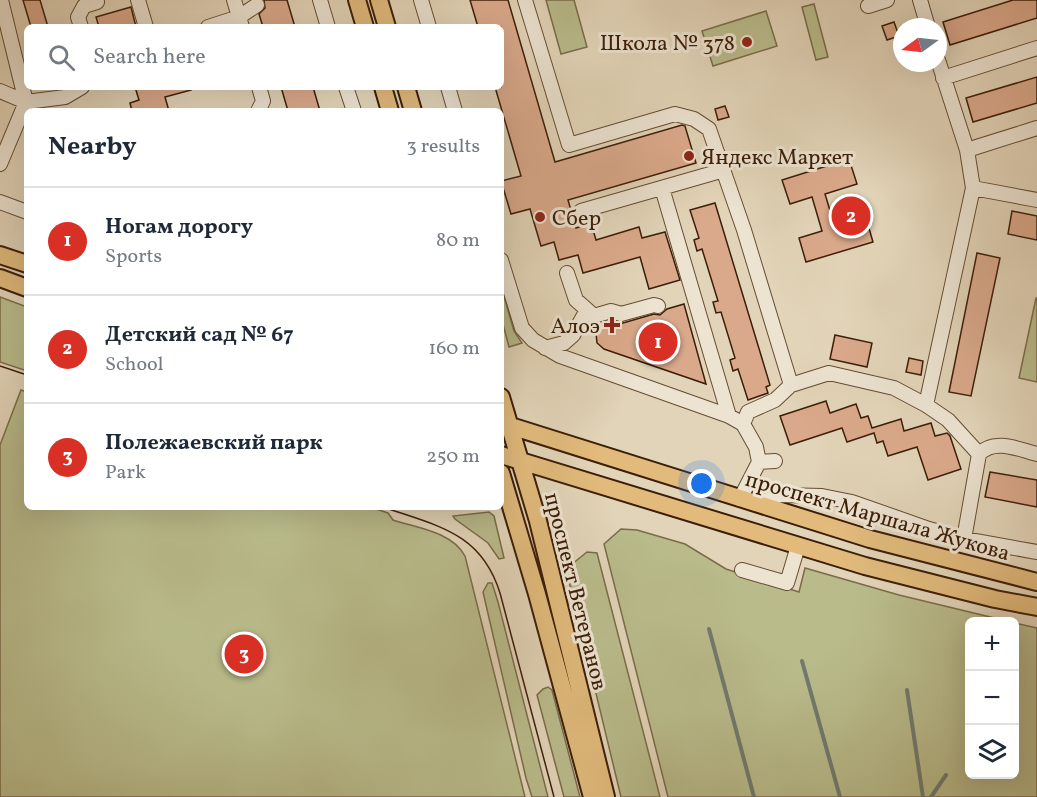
<!DOCTYPE html>
<html lang="en">
<head>
<meta charset="utf-8">
<style>
	:root { --surface:#fff; --page:#f2f2f3; --text:#1f2937; --muted:#747a83; --line:#e0e1e3; --accent:#d93025 }
	body { margin:0; font-family:Vollkorn,serif; background:var(--page); color:var(--text) }
	.controls { position:absolute; right:18px; bottom:18px; display:grid; overflow:hidden; border-radius:9px; box-shadow:0 6px 24px #0002 }
	.controls button { width:54px; height:54px; display:grid; place-items:center; padding:0; border:0; border-bottom:2px solid var(--line); background:var(--surface); color:var(--text); font:30px sans-serif }
	.compass { position:absolute; left:893px; top:18px; width:54px; height:54px; border-radius:50%; background:var(--surface); box-shadow:0 6px 24px #0002; rotate:255deg }
	.you { position:absolute; left:702px; top:484px; width:21px; height:21px; margin:-15px; border:4px solid #fff; border-radius:50%; background:#1a73e8; box-shadow:0 0 0 9px #1a73e833 }
	.badge { display:grid; place-items:center; width:39px; height:39px; border-radius:50%; background:var(--accent); color:#fff; font-size:20px; font-weight:700 }
	.pin { position:absolute; translate:-50% -50%; border:3px solid #fff; box-shadow:0 2px 6px #0006 }
	.list { margin:0; padding:0; list-style:none }
	h2 { display:flex; justify-content:space-between; align-items:center; height:78px; margin:0; padding:0 24px; font-size:26px }
	h2 small { font-size:20px; font-weight:400; color:var(--muted) }
	.list li { display:grid; grid-template-columns:39px 1fr auto; gap:18px; align-items:center; box-sizing:border-box; height:108px; padding:0 24px; border-top:2px solid var(--line) }
	.list b { display:block; font-size:22px; white-space:nowrap }
	.list p { margin:0; font-size:20px; white-space:nowrap; color:var(--muted) }
	.list em { font-size:20px; font-style:normal; color:var(--muted) }
	.icon { flex:none; width:33px; height:33px; fill:none; stroke:currentColor; stroke-width:2; stroke-linecap:round; stroke-linejoin:round }
	.map { position:relative; flex:none; width:1037px; height:797px; overflow:hidden }
	.search { position:absolute; background:var(--surface); box-shadow:0 6px 24px #0002; left:24px; top:24px; width:480px; height:66px; display:flex; align-items:center; gap:15px; box-sizing:border-box; padding:0 21px; border-radius:9px; color:var(--muted); font-size:22px }
	.panel { position:absolute; background:var(--surface); box-shadow:0 6px 24px #0002; left:24px; top:108px; width:480px; height:402px; border-radius:9px }
	.map>svg:first-child { display:block }
	.green { fill:#b9bb8b; stroke:#7a6c49; stroke-width:1.5 }
	.lines { fill:none; stroke-linecap:round; stroke-linejoin:round }
	.stream { stroke:#717a6e; stroke-width:4 }
	.building { fill:#daa98b; stroke:#3c1e07; stroke-width:1.5 }
	.minor-casing { stroke:#664c33; stroke-width:16 }
	.major-casing { stroke:#3c1e07; stroke-width:20 }
	.minor { stroke:#ece3d1; stroke-width:14 }
	.major { stroke:#e1ba7c; stroke-width:16 }
	.tram { stroke:#3c1e07; stroke-width:1.5 }
	.poi-dot { fill:#8f2418; stroke:#ece3d1; stroke-width:2 }
	.labels { text-anchor:middle; stroke-width:6; stroke-linejoin:round; paint-order:stroke }
	.poi-label { font-size:22px; fill:#3c1e07; stroke:#ece3d1; text-anchor:end }
	.street-label { font-size:22px; fill:#3c1e07; stroke:#ece3d1 }
</style>
</head>
<body>
<div class="map">
<svg width="1037" height="797" viewBox="0 0 1037 797">
	<rect width="100%" height="100%" fill="#e2d4b8"/>
	<filter id="stains"><feTurbulence type="fractalNoise" baseFrequency=".00333" numOctaves="4"/><feColorMatrix values="0 0 0 0 .2 0 0 0 0 .09 0 0 0 0 .02 0 0 0 .5 -.17"/></filter>
	<radialGradient id="worn" r=".72"><stop offset=".6" stop-color="#630" stop-opacity="0"/><stop offset="1" stop-color="#630" stop-opacity=".3"/></radialGradient>
	<path class="green" d="M546,0H574L587,47L561,54Z
		M814,4L828,57L816,60L802,7Z
		M766,11L777,46L713,66L702,31Z
		M501,286L514,331L522,343L509,347L501,317Z
		M0,297L27,307V371L0,362Z
		M1036,298H1037V382L1019,378Z
		M21,390L27,392V507H370L388,513L393,520C418,528 452,532 465,556L525,797H0V445Z
		M489,512L494,516L504,558L499,559L488,543L455,519L453,516Z
		M621,529L637,530L685,544L726,569L799,592L805,568L899,595L1007,621L970,622V774H1014L1015,623L1037,628V797H668L604,544Z
		M587,552L597,553L660,797H621L566,569Z
		M488,583H492L498,602L548,797H532L526,778L483,592Z
		M548,687L552,690L580,797H564L537,695L543,689Z"/>
	<g class="lines">
		<path class="stream" d="M709,629L754,797
			M802,661L840,797
			M907,690L923,797
			M931,797L946,775"/>
	</g>
	<path class="building" d="M23,0H40L48,27H31Z
		M264,0H287L295,27H263L259,14L265,8Z
		M470,0H508L555,162L682,125L685,126L696,163L568,200L576,228L591,223L596,240L639,227L642,238L665,232L680,280L649,289L640,257L583,273L578,255L559,260L554,242L541,246L530,209L511,214L501,181L521,176L495,87H501V27H478Z
		M1013,0H1037V18L950,45L943,22Z
		M131,7L136,27H99L96,17Z
		M894,22L899,36L887,40L882,26Z
		M1037,77V103L973,122L966,98Z
		M135,87H190L191,90L165,97L169,111H132L130,103L139,100Z
		M281,87H313L320,111H288Z
		M725,106L729,117L718,120L715,109Z
		M849,159L857,184L825,194L835,227L866,218L873,242L806,262L799,238L822,231L812,197L790,204L782,180Z
		M715,203L770,385L766,387L768,393L748,400L738,369L733,371L730,360L735,358L721,312L716,313L713,302L718,301L702,249L697,251L694,240L699,238L690,210Z
		M1012,211L1037,216V240L1008,234Z
		M977,253L1000,258L971,396L949,392Z
		M684,304L706,384L604,349L597,343L596,333L603,325L623,323L654,314L660,315L667,309Z
		M835,335L872,343L867,367L830,359Z
		M909,358L923,361L921,375L906,372Z
		M826,401L830,413L856,404L861,418L868,416L872,428L901,419L904,431L931,423L935,436L947,433L950,436L961,469L928,480L917,447L888,456L883,441L877,443L874,433L847,442L842,428L790,445L780,416Z
		M990,472L1037,480V507L985,497Z"/>
	<g class="lines">
		<g class="minor-casing">
			<path id="minor" d="M138,0L146,27
				M234,0L242,27
				M320,0L328,27
				M421,0L429,27
				M525,0L569,145L675,114L694,119L709,129L744,230L791,385
				M920,0L928,27
				M868,6L887,0
				M81,27L78,17L84,6L97,2L96,0
				M208,27L239,17L257,5
				M943,78L1037,48
				M346,87L354,111
				M448,87L455,111
				M0,91L26,102L65,97L82,87
				M258,111L263,101L259,87
				M967,150L1037,128
				M0,164L26,102L1,0
				M662,188L729,416
				M973,188L1037,200
				M0,202L27,212
				M581,211L724,170
				M501,260L522,328L533,340L560,356L729,416L743,424L756,447L759,462L740,499
				M567,273L576,300L594,316L611,311L621,314L654,305L658,306
				M545,348L564,343L573,335L587,310
				M926,405L973,188L967,150L938,60
				M743,424L748,412L775,400L791,385L829,373L894,388L926,405L948,420L979,454C994,438 1018,449 1037,454
				M759,462L775,461
				M756,504L781,495L822,496L852,502L929,529L964,539L1037,552
				M964,539L979,454
				M742,570L787,583L798,546"/>
		</g>
		<g class="major-casing">
			<path id="major" d="M357,0L365,27
				M379,0L387,27
				M383,87L390,111
				M406,87L413,111
				M0,255L27,264
				M0,278L27,288
				M501,397L538,521L606,797
				M501,423L870,539L1037,582
				M501,455L865,566L995,599L1037,607
				M501,473L537,594L592,797"/>
		</g>
		<use href="#minor" class="minor"/>
		<use href="#major" class="major"/>
		<path class="tram" d="M0,366L27,375
			M383,507C437,526 481,532 500,593L554,797"/>
	</g>
	<g class="poi-dot">
		<circle cx="747" cy="42" r="6"/>
		<circle cx="689" cy="156" r="6"/>
		<circle cx="540" cy="217" r="6"/>
		<path d="M609 316h6v6h6v6h-6v6h-6v-6h-6v-6h6z"/>
	</g>
	<g class="labels">
		<g class="poi-label">
			<text x="735" y="50">Школа № 378</text>
			<text x="701" y="164" text-anchor="start">Яндекс Маркет</text>
			<text x="552" y="225" text-anchor="start">Сбер</text>
			<text x="600" y="333">Алоэ</text>
		</g>
		<g class="street-label">
			<text transform="translate(878 515) rotate(16)" y="8">проспект Маршала Жукова</text>
			<text transform="translate(577 591) rotate(76)" y="8">проспект Ветеранов</text>
		</g>
	</g>
	<rect width="100%" height="100%" filter="url(#stains)"/>
	<rect width="100%" height="100%" fill="url(#worn)"/>
</svg>
<div class="controls">
<button>+</button>
<button>−</button>
<button><svg class="icon" aria-label="layers" viewBox="0 0 24 24"><path d="M12 4l9 5-9 5-9-5zM3 14l9 5 9-5"/></svg></button>
</div>
<svg class="compass" viewBox="-18 -18 36 36"><path d="M0-13l5 13h-10z" fill="#e53935"/><path d="M0 13l5-13h-10z" fill="#747a83"/></svg>
<div class="you"></div>
<div class="pin badge" style="left:658px;top:342px">1</div>
<div class="pin badge" style="left:851px;top:216px">2</div>
<div class="pin badge" style="left:244px;top:654px">3</div>
<div class="search"><svg class="icon" aria-label="search" viewBox="0 0 24 24"><circle cx="10" cy="10" r="6"/><path d="M15 15l6 6"/></svg>Search here</div>
<section class="panel">
<h2>Nearby<small>3 results</small></h2>
<ul class="list">
<li><span class="badge">1</span><div><b>Ногам дорогу</b><p>Sports</p></div><em>80 m</em></li>
<li><span class="badge">2</span><div><b>Детский сад № 67</b><p>School</p></div><em>160 m</em></li>
<li><span class="badge">3</span><div><b>Полежаевский парк</b><p>Park</p></div><em>250 m</em></li>
</ul>
</section>
</div>
</body>
</html>
